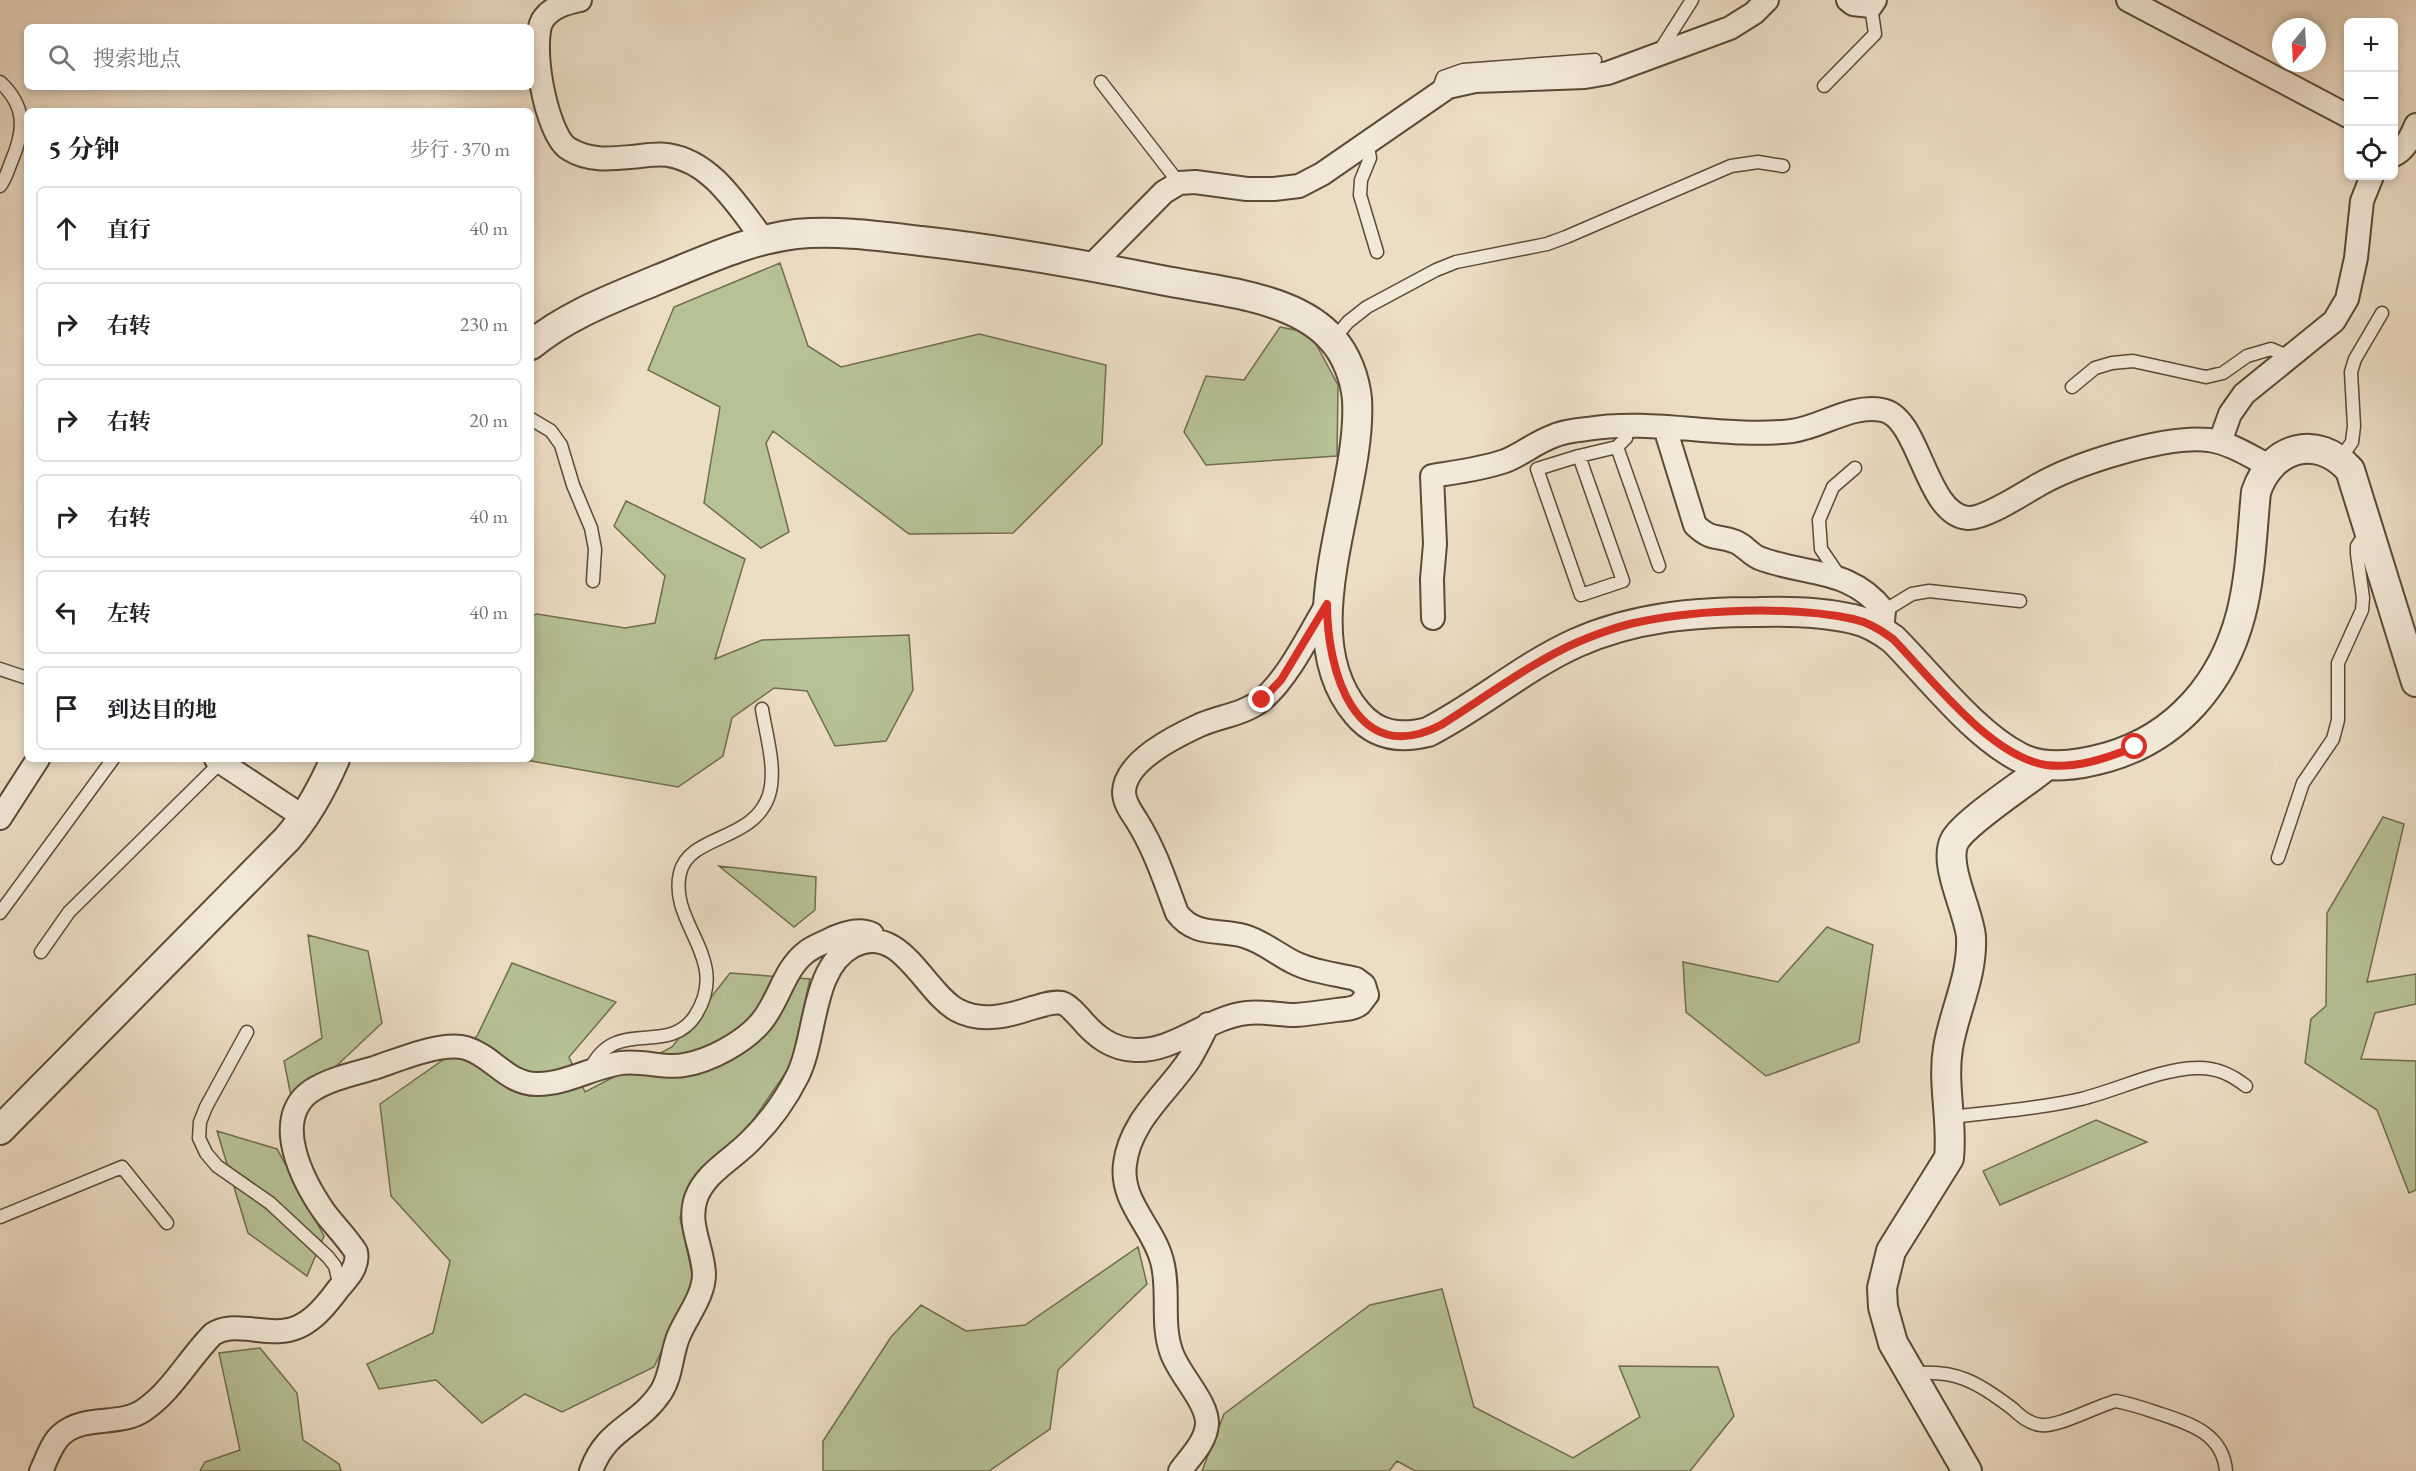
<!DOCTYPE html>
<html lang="zh">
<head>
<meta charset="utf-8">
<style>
	:root { --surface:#fff; --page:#f6f6f6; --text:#202124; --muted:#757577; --line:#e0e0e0 }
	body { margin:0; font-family:"EB Garamond","Noto Serif SC",serif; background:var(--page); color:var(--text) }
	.controls { position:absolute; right:18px; top:18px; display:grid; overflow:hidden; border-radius:9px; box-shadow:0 3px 9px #0003 }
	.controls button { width:54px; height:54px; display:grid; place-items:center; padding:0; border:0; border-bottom:2px solid var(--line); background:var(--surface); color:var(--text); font:30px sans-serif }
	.compass { position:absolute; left:2272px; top:18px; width:54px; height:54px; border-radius:50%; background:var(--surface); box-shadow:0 3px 9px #0003; rotate:198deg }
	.stop { position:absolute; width:18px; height:18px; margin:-14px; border:4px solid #d93025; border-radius:50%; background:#fff }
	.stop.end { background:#d93025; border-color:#fff; box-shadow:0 2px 6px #0008 }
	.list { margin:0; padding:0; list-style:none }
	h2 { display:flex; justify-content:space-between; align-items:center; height:78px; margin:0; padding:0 24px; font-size:26px }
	h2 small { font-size:20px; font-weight:400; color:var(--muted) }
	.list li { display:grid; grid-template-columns:39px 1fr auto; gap:18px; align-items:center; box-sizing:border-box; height:84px; margin:0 12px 12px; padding:0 12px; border:2px solid var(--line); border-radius:9px }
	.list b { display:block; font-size:22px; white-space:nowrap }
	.list em { font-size:20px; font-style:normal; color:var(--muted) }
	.icon { flex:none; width:33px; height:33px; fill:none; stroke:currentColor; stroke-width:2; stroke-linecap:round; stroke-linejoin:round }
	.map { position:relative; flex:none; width:2416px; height:1471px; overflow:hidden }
	.search { position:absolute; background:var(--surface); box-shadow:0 3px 9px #0003; left:24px; top:24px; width:510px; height:66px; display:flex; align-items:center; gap:15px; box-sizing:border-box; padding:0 21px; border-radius:9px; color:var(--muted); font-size:22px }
	.panel { position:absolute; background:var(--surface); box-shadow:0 3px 9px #0003; left:24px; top:108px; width:510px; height:654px; border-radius:9px }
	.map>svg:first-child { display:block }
	.green { fill:#b6c196; stroke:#706d4e; stroke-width:1.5 }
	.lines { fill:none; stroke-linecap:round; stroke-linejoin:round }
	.service-casing { stroke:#5b4a36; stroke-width:15 }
	.minor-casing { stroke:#5b4a36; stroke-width:26 }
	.tertiary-casing { stroke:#5b4a36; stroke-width:32 }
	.service { stroke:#f3e9d9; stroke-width:12 }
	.minor { stroke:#f3e9d9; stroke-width:22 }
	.tertiary { stroke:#f3e9d9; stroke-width:28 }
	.route { stroke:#d93025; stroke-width:8 }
</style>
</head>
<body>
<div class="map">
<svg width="2416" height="1471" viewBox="0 0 2416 1471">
	<rect width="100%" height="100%" fill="#ecddc5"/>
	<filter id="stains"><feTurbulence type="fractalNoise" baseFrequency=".00333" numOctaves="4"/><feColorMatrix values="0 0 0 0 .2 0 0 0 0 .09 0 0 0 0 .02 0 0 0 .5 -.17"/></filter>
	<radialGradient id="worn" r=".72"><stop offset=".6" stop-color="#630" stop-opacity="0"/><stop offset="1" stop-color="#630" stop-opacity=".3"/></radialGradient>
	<path class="green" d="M780,263L808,346L841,367L979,334L1106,365L1102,444L1013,533L909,534L773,431L766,443L789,532L761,548L704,503L720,407L648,370L674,307Z
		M1280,327L1310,333L1338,385L1337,456L1206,465L1184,432L1206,376L1244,380Z
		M626,501L745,559L715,659L762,640L909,635L913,690L886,741L835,746L807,691L774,688L732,718L723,756L678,787L520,759H531V616L537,614L625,628L655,623L665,576L614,526Z
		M2383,817L2404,824L2367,982L2416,974V1004L2375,1013L2361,1059L2416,1061V1190L2409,1193L2377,1110L2305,1063L2311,1019L2326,1006L2327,913Z
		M719,866L816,877L815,910L794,927Z
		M1827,927L1873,945L1859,1042L1766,1076L1686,1012L1683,962L1778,982Z
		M308,935L368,951L382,1023L329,1073L291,1096L284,1061L322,1038Z
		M512,963L616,1002L569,1057L585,1092L672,1047L730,973L810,979L791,1065L747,1129L690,1184L680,1218L694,1282L654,1367L562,1412L525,1394L482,1423L436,1380L379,1389L367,1364L433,1333L450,1261L391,1196L380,1104L477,1036Z
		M2096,1120L2147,1142L2000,1205L1983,1171Z
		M217,1131L277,1149L324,1236L307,1276L248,1233Z
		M1138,1247L1147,1284L1058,1370L1050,1429L989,1471H823V1441L891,1337L921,1305L966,1331L1025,1325Z
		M1442,1289L1474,1407L1573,1458L1640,1417L1619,1366L1718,1367L1734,1416L1690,1471H1415L1397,1461L1389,1471H1202L1224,1414L1370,1305Z
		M260,1348L297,1393L303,1440L339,1464L341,1471H200L205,1462L240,1450L219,1353Z"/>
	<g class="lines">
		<g class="service-casing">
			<path id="service" d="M1659,52L1692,0
				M0,82C26,106 25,129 12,160C8,169 6,179 0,186
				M1101,82L1179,183
				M1440,85L1443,77L1463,70L1595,60
				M1824,86L1875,34L1871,6
				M1367,142L1370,158L1361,180L1360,195L1377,252
				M1333,340L1348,322L1367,307L1436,270L1456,262L1547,244L1566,237L1731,166L1758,162L1783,166
				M2072,387L2095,368L2112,363L2133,361L2206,377L2223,373L2247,356L2271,349L2290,357
				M531,419L551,431L561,445L573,485L591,528L595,549L593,581
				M1617,447L1659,566
				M1579,456L1623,581L1581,595L1537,469L1579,456L1617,447L1626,438L1628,425
				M2340,459L2352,442L2354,426L2351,372L2355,359L2382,313
				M1840,577L1821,549L1819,520L1833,487L1855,468
				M1884,611L1912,594L1929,591L2020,601
				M0,669L27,678
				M2278,858L2303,783L2333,739L2338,720V663L2362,610L2363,598L2357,554V546L2367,531
				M0,913L113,759
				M41,952L69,912L221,762
				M247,1032L206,1107L200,1122L199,1138L206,1153L217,1166L270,1203L328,1257L335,1266L340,1287
				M589,1072C614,1014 667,1058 695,1016C732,959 668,924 680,873C689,834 754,842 769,795C777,769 766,735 762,709
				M1950,1117C1993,1112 2038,1109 2081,1099C2118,1090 2159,1069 2196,1068C2216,1067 2231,1074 2246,1086
				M0,1217L122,1167L167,1223
				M1911,1374C1955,1368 1979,1383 2013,1409C2020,1416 2030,1424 2041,1425C2059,1427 2096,1406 2116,1401C2132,1404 2146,1409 2161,1414C2191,1424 2223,1434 2226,1471"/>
		</g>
		<g class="minor-casing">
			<path id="minor" d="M580,0C567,3 553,6 544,18C528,38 546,136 569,149C589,161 609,159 631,157C643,156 656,153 668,155C713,162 738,207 764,240
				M1848,0L1853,4L1871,6L1875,0
				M2128,0L2348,116
				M2394,155C2405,150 2411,137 2416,125
				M1091,266L1164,192L1179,183L1195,182L1247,189H1274L1299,186L1322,174L1448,87L1475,81L1585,77L1608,73L1730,28L1754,13L1767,0
				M1665,428L1695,525C1713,542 1717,534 1736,542C1745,546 1750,554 1759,558C1805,576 1850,567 1884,611L1882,631
				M2220,442L2230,414L2244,394L2334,321L2347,299L2356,258L2362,201L2372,176
				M1433,618L1432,579L1435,544L1432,476C1457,472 1482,469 1505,461C1521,455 1535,443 1551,437C1561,432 1576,430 1587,429C1655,418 1724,439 1792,431C1822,427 1851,404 1882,410C1920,416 1925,515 1968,518C1984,519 2021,495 2035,487C2073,464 2165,435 2209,440C2230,443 2250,456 2269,466
				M216,759L305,818
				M0,818L38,759
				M41,1471C47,1459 51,1444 61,1435C83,1414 120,1427 144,1410C172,1391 189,1358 213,1334C225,1327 235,1328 249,1329C259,1330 271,1332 281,1331C307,1330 325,1307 339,1288C348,1278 359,1266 356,1252C347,1238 335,1226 325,1213C304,1183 270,1120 311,1091C329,1079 353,1074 374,1068C398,1060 442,1041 466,1048C493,1056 508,1085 538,1084C566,1084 593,1067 621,1063C643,1060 666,1069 684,1065C710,1061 745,1042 762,1021C779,1000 784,970 805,953C813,946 824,943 833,938C846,933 859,928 872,934
				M591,1471C606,1428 639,1426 661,1392C672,1375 671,1353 679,1335C687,1316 704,1296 704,1274C703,1247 687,1225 696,1198C706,1171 734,1159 753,1138C771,1120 787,1097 798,1075C817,1036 811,968 853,946C900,921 924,992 957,1010C981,1023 1008,1016 1032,1008C1041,1006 1052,1001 1062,1003C1069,1005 1075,1013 1080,1018C1095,1036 1111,1049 1135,1050C1175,1052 1208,1017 1247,1013C1264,1011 1279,1015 1295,1015C1309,1014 1323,1012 1337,1010C1344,1009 1354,1009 1360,1004C1361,1003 1366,996 1367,995L1364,985L1356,979C1336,974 1312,972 1293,962C1277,954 1262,941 1244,936C1219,929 1195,937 1177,913C1165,881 1155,850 1137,821C1132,813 1124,803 1124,792C1125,761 1176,736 1200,725C1221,716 1245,714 1263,699C1288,678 1310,633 1327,604
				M1180,1471C1190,1457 1206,1442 1207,1424C1208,1402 1178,1374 1171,1351C1161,1322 1170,1290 1162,1261C1153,1226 1120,1202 1125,1164C1130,1121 1166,1094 1189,1060C1196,1049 1202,1036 1208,1024"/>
		</g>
		<g class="tertiary-casing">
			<path id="tertiary" d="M531,345C569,314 614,298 659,279C704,261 747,240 796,234C837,230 879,236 921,241C1002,250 1081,264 1161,280C1201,288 1245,292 1283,307C1301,314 1319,324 1332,339C1346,354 1355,378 1357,399C1363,494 1288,632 1357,713C1376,736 1400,739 1428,732C1479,706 1523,667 1576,643C1634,617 1695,612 1758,612C1789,611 1823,612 1853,619C1868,622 1881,630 1893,639C1930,676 1973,733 2019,757C2046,771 2080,765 2108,757C2177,737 2223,683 2241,614C2251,575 2252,532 2256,492C2271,447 2317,433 2350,470L2416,682
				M0,1130L287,839C308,815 322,789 335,759
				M1967,1471L1893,1343L1883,1307L1882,1288L1891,1251L1949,1158C1953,1122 1942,1084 1948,1048C1954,1011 1973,976 1971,937C1969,911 1942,863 1955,840C1967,820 2026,783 2047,765"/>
		</g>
		<use href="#service" class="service"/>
		<use href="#minor" class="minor"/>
		<use href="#tertiary" class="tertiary"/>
	</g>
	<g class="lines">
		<path class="route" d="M1262,700L1281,680L1327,604C1327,670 1355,770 1441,725C1484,698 1532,662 1578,642C1597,634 1618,626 1639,622C1700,609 1791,606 1853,619C1868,622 1881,630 1893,639C1932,679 1990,756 2046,765C2076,769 2107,758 2135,747"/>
	</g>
	<rect width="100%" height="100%" filter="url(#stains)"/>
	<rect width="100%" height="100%" fill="url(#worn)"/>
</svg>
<div class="controls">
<button>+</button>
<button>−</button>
<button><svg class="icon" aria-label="locate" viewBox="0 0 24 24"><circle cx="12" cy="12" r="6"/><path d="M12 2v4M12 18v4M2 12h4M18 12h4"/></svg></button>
</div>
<svg class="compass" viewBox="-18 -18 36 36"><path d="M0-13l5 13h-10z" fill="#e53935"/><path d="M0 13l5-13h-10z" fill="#757577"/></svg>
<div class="stop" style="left:2135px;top:747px"></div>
<div class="stop end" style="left:1262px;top:700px"></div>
<div class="search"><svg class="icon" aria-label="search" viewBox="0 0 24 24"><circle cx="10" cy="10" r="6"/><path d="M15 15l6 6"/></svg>搜索地点</div>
<section class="panel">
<h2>5 分钟<small>步行 · 370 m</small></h2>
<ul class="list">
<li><svg class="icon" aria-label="ahead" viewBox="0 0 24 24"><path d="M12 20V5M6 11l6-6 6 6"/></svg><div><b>直行</b></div><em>40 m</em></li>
<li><svg class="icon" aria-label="right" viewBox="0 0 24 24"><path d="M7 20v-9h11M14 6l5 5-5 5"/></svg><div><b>右转</b></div><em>230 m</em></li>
<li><svg class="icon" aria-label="right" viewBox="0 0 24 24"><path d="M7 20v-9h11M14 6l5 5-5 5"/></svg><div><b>右转</b></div><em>20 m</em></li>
<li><svg class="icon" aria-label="right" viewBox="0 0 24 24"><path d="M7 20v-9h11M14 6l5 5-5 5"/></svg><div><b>右转</b></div><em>40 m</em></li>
<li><svg class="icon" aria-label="left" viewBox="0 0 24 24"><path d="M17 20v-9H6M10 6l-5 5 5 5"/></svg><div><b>左转</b></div><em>40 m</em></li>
<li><svg class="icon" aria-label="arrive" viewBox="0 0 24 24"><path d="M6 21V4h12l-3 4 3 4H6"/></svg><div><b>到达目的地</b></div></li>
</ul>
</section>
</div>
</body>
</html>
